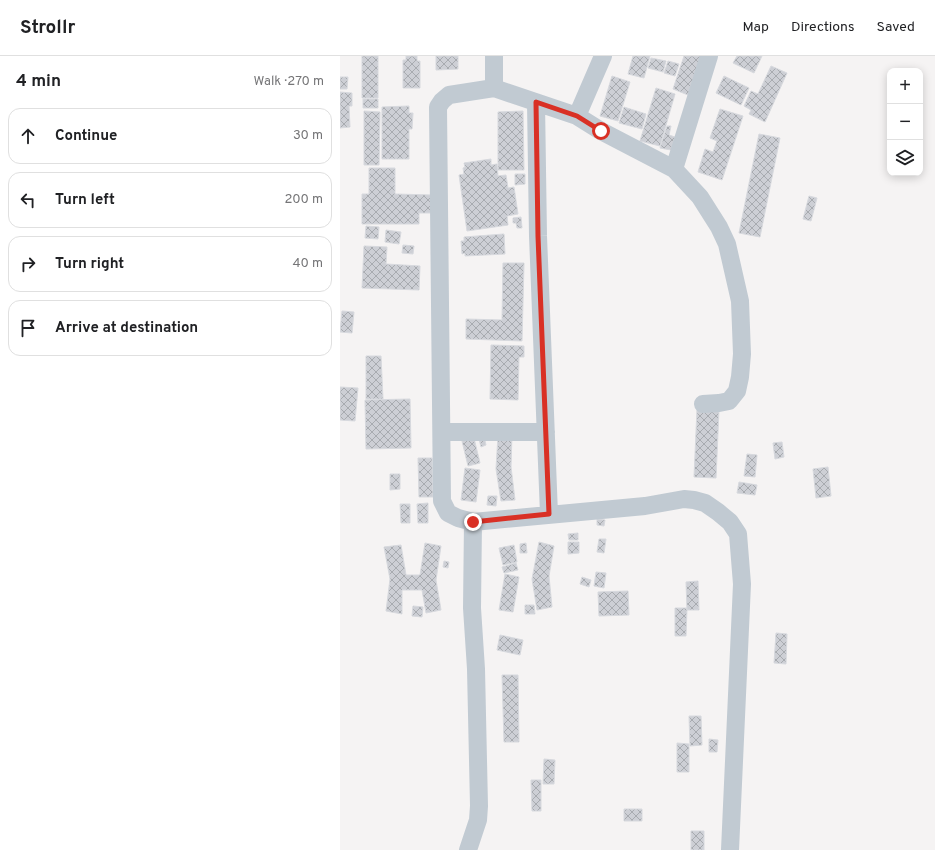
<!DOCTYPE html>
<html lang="en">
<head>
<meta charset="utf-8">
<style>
	:root { --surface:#fff; --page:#f6f6f6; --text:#202124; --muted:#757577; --line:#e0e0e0 }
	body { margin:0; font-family:Overpass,sans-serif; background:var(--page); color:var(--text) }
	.controls { position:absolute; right:12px; top:12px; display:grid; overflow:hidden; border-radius:8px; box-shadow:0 2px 10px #0003 }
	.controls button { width:36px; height:36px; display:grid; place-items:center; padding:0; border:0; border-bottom:1px solid var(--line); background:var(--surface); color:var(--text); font:20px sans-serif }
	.stop { position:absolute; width:12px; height:12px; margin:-9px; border:3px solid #d93025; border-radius:50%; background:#fff }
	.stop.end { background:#d93025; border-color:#fff; box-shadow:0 1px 4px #0008 }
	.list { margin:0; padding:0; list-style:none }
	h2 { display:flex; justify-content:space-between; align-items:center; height:52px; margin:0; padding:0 16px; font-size:17px }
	h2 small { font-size:13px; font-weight:400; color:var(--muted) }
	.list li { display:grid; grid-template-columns:26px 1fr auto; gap:12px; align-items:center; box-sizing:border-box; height:56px; margin:0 8px 8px; padding:0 8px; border:1px solid var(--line); border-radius:12px }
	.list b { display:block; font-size:15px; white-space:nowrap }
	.list em { font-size:13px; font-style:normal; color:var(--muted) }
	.icon { flex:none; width:22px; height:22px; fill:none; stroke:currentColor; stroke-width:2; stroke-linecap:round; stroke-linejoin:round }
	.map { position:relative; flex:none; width:595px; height:794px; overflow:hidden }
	header { display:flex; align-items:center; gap:24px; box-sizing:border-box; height:56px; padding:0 20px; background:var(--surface); border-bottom:1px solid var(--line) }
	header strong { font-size:19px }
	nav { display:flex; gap:22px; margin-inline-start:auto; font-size:14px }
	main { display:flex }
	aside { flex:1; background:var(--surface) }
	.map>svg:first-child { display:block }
	.building { fill:url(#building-cross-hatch); stroke:#d7d9de }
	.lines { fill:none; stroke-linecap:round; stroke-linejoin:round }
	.minor { stroke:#c1cad2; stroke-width:18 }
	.route { stroke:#d93025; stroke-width:5 }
</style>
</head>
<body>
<header>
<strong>Strollr</strong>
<nav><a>Map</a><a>Directions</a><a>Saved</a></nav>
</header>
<main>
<aside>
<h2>4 min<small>Walk · 270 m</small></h2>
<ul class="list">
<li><svg class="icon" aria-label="ahead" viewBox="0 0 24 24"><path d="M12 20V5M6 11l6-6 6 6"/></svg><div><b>Continue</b></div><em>30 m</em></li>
<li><svg class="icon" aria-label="left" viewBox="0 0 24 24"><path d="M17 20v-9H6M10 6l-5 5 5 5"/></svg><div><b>Turn left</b></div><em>200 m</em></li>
<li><svg class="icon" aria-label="right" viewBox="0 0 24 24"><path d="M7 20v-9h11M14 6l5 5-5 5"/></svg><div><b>Turn right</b></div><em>40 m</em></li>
<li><svg class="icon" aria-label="arrive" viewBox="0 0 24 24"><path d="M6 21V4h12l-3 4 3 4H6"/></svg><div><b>Arrive at destination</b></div></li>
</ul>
</aside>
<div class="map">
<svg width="595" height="794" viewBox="0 0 595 794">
	<defs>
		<pattern id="building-cross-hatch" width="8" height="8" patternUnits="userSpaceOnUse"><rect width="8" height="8" fill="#cdcfd5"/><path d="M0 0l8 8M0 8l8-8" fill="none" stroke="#a8abb0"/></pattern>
	</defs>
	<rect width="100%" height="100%" fill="#f5f3f3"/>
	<path class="building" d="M22,0H38V42H22Z
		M66,0H77V5H80V32H63V4H66Z
		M96,0H118V13L96,14Z
		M293,0H310L304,22L288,18Z
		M344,0H361L348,39L333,33Z
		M397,0H422L414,17L393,7Z
		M311,2L326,5L323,16L308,12Z
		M328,5L339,8L335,20L324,17Z
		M431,10L447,17L425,66L409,58L411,54L404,50L411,35L418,38Z
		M272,20L290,26L278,65L260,60Z
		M384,20L409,32L401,49L376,37Z
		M0,21H8L7,33H0Z
		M316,32L335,38L320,90L300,85Z
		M0,36L12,37V50H9L10,71L0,72Z
		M23,43H38V52H23Z
		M69,50V57H73L72,73H69V103H42V51Z
		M284,51L306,58L302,73L279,67Z
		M380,53L403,60L382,124L358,116L365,93L373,96L377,85L370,82Z
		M24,55L40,56L39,109H24Z
		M183,55L184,114H158V56Z
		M327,70H331L329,79L335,81L331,94L320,92Z
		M419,78L440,82L420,181L399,177Z
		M151,103V109L157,108L158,120L166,119L168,132L174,131L178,158L167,160L168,169L127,175L119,119L124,118L123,112L125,111L124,107Z
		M29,112H55V138L92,139L91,157H79V168H22V138H29Z
		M175,118H185V128L175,129Z
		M469,140L477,142L471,165L463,163Z
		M181,161L182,172H177L176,167H173V162Z
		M26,170L39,171L38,183L25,182Z
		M46,174L61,176L59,188L45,186Z
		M164,178L165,198L125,200V197L122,198L121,185H124V181Z
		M63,189L74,190L73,198L62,197Z
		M24,190L47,191L46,208L80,210L79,234L22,232Z
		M163,207H184L182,285L126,283V263L162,264Z
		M2,255L14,256L12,277L0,276Z
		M151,289L184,290V301H179L178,344L150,343Z
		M26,300H41L43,343H26Z
		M0,331L18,332L15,365L0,364Z
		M70,343L71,392L26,393L25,344Z
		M357,353L379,354L376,422L354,421Z
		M133,378L140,407L128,410L121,381Z
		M172,378L171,411L175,444L161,445L156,413L158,379Z
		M144,381L146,389L141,391L139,383Z
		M442,386L444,401L435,403L433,387Z
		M407,398L417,399L415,421L404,420Z
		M78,402H92L93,441H79Z
		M488,411L491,440L476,442L473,413Z
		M125,412L140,414L136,446L121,444Z
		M50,418H60V433L50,434Z
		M399,426L417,429L415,439L397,437Z
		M148,440H157L156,450L147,449Z
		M88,447V467H78L77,448Z
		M60,448H70V467H61Z
		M257,463L265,464L264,470L257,469Z
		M238,477V484H229L228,478Z
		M259,483H266L264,497L257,496Z
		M199,486L214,490L209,520L212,551L197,554L192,523Z
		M228,486H239V497L228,498Z
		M85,487L101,490L96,524L101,554L86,557L82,534H62V558L46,555L50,523L44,491L61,489L66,519H80Z
		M186,487L187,497H180V488Z
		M174,489L177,506L163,509L159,492Z
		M104,505L109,506L108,512L103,511Z
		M176,507L178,514L164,517L162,511Z
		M256,516L266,517L264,532L254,530Z
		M165,518L179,521L173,556L159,554Z
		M242,521L251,524L249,531L240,528Z
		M358,525L359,554H347L346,526Z
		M288,535L289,559L259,560L258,536Z
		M185,549H194L195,558H185Z
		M73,550L83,551L82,561L72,560Z
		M335,552H347L346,580H335Z
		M436,577L447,578L446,608L434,607Z
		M160,579L183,584L180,599L157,594Z
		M162,619H178L179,686H164Z
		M349,660H361L362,689L350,690Z
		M369,683L378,684L377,696H369Z
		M337,687L349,688V716H337Z
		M204,703L215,704L214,728H203Z
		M191,724H201V755H192Z
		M284,753H302V765H284Z
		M351,775H364V794H351Z"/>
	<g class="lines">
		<path class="minor" d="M154,0V32L109,39L102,45L98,51L102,445L108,457L118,462L133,466L305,450L344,443L354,444L365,447L378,456L390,466L398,478L402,528L390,794
			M154,32L237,60L261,75L334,113L360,141L379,171L387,188L400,245L402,298L400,321L397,335L389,345L379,347L363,348
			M196,46L198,180L209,458
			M237,60L263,0
			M334,113L369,0
			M102,376H206
			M128,794L138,764L139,750L136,613L132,552L133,466"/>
	</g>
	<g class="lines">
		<path class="route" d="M133,466L209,458L198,180L196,46L237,60L261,75"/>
	</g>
</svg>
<div class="controls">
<button>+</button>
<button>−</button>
<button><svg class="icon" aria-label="layers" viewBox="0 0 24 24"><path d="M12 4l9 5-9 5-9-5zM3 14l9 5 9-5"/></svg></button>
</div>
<div class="stop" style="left:261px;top:75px"></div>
<div class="stop end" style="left:133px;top:466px"></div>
</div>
</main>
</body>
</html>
